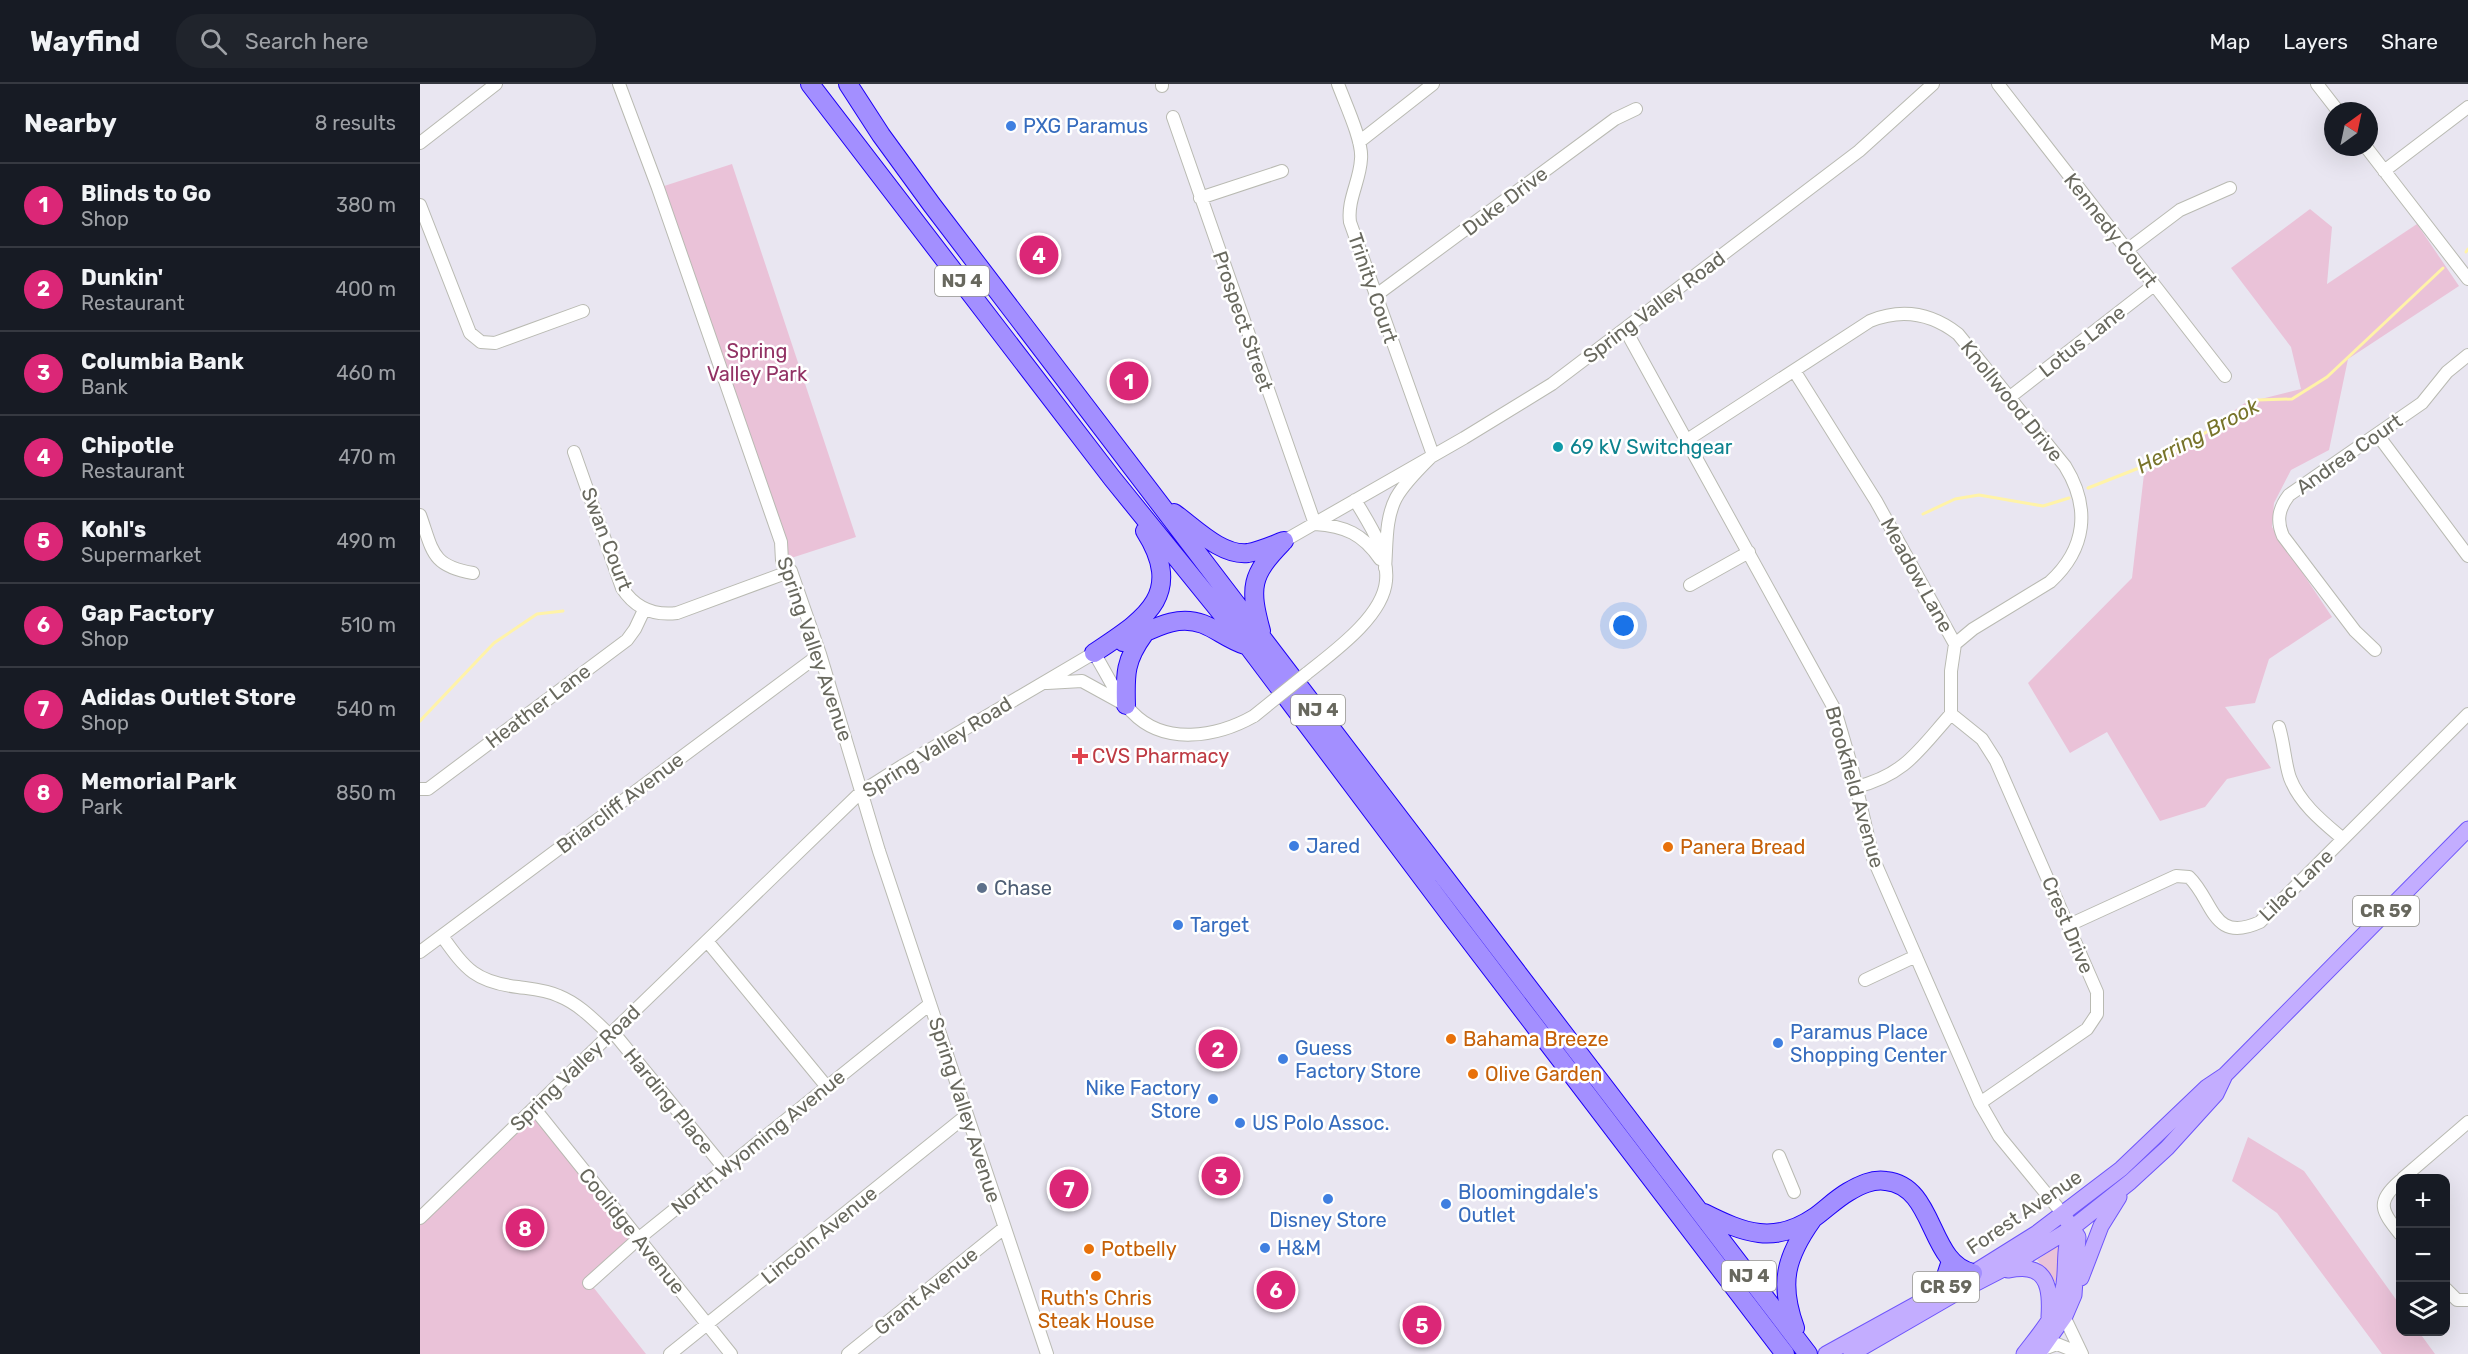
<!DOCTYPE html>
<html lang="en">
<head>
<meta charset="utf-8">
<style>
	:root { --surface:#171b24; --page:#20242c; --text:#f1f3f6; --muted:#9ea1a6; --line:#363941; --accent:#db2777 }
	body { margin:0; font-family:Rubik,sans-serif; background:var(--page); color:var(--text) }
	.controls { position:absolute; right:18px; bottom:18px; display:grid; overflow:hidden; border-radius:12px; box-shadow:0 6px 24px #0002 }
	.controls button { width:54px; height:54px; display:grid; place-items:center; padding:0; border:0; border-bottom:2px solid var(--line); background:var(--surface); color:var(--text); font:30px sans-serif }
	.compass { position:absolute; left:1904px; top:18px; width:54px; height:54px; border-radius:50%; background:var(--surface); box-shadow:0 6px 24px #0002; rotate:33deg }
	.you { position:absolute; left:1204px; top:542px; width:21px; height:21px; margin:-15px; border:4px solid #fff; border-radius:50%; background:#1a73e8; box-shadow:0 0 0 9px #1a73e833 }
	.badge { display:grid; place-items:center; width:39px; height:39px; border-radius:50%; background:var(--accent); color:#fff; font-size:20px; font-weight:700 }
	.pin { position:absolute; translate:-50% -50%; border:3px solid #fff; box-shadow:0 2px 6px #0006 }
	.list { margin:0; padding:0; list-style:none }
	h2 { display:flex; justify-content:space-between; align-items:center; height:78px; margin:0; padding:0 24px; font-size:26px }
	h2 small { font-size:20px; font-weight:400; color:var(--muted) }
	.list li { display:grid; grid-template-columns:39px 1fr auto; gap:18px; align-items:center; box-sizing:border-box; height:84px; padding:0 24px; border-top:2px solid var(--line) }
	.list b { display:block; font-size:22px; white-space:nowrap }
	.list p { margin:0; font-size:20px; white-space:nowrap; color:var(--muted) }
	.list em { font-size:20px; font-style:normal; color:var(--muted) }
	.icon { flex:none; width:33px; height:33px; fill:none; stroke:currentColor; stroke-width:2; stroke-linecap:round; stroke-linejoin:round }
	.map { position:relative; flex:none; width:2048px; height:1270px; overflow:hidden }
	header { display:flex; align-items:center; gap:36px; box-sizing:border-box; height:84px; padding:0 30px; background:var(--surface); border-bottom:2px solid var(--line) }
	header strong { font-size:28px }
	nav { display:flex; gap:33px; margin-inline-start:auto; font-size:21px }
	.search { width:420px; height:54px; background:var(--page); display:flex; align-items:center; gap:15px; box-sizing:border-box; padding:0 21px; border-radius:24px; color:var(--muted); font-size:22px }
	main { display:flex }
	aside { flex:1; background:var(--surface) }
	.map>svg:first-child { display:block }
	.green { fill:#eac2d8 }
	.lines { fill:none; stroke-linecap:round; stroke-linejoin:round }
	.stream { stroke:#fff3a8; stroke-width:3 }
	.minor-casing { stroke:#b9bab2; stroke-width:14 }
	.major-casing { stroke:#6e55fb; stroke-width:17 }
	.highway-casing { stroke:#1d00f7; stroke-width:20 }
	.minor { stroke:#fff; stroke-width:12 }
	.major { stroke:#c3adff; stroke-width:15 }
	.highway { stroke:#a38fff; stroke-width:18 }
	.minor-bridge-casing { stroke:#b9bab2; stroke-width:14; stroke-linecap:butt }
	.minor-bridge { stroke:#fff; stroke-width:12 }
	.shop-dot { fill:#3f7fe0; stroke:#fff; stroke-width:2 }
	.culture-dot { fill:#0f9aa8; stroke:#fff; stroke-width:2 }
	.health-dot { fill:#e0444e; stroke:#fff; stroke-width:2 }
	.food-dot { fill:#e8710a; stroke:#fff; stroke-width:2 }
	.service-dot { fill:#5c6f8a; stroke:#fff; stroke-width:2 }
	.labels { text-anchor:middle; stroke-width:5; stroke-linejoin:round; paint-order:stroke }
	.shield { fill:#fff; stroke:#95958e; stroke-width:1.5 }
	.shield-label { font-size:18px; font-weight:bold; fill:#68685e }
	.shop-label { font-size:20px; fill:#366cbe; stroke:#fff; text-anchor:start }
	.street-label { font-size:20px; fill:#68685e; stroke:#fff }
	.park-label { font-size:20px; fill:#923264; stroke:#fff }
	.culture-label { font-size:20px; fill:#0d838f; stroke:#fff; text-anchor:start }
	.health-label { font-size:20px; fill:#be3a42; stroke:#fff; text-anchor:start }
	.food-label { font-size:20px; fill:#c56008; stroke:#fff; text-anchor:start }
	.service-label { font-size:20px; fill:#4e5e75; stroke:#fff; text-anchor:start }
	.water-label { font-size:21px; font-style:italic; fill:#78742b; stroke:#fff }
</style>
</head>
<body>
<header>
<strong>Wayfind</strong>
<div class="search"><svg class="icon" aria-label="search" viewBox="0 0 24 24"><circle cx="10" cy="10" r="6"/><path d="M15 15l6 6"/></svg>Search here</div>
<nav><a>Map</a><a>Layers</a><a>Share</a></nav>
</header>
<main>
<aside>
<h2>Nearby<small>8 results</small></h2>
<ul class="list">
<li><span class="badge">1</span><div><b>Blinds to Go</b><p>Shop</p></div><em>380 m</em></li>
<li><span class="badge">2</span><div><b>Dunkin'</b><p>Restaurant</p></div><em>400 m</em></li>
<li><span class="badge">3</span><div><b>Columbia Bank</b><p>Bank</p></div><em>460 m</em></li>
<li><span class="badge">4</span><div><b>Chipotle</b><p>Restaurant</p></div><em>470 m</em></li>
<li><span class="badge">5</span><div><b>Kohl's</b><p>Supermarket</p></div><em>490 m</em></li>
<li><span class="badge">6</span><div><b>Gap Factory</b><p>Shop</p></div><em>510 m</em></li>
<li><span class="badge">7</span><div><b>Adidas Outlet Store</b><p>Shop</p></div><em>540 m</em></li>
<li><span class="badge">8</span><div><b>Memorial Park</b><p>Park</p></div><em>850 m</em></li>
</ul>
</aside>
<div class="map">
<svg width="2048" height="1270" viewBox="0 0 2048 1270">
	<rect width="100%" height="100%" fill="#e9e6f1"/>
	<path class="green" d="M312,80L436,453L362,477L238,104Z
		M1890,125L1912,143L1907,200L1997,140L2039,202L1928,275L1909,366L1871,386L1854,419L1852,443L1912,533L1849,575L1835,619L1805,623L1851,684L1807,695L1785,723L1740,737L1687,648L1650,669L1608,599L1712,494L1724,390L1825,319L1881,305L1871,263L1811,184Z
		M114,1024L218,1155L170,1199L226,1270H0V1134Z
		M1828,1053L1884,1087L1980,1221V1248H1999L2015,1270H1962L1857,1129L1812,1097Z
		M1639,1161L1638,1197L1635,1198L1617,1176Z"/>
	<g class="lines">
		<path class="stream" d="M2046,168L2048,165
			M1668,404L1747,373L1837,316L1872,315L1907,293L2023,184
			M1503,430L1535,415L1559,411L1623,422L1649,414
			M0,637L74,559L117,530L143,527"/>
		<g class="minor-casing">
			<path id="minor" d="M199,0L238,104L361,458L362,477L371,487L400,570L459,767L627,1270
				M742,0V2
				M918,0C925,19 943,57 941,75C940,97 927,116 930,138L1013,371C1000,384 985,398 976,414C965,435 967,461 965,484
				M1578,0L1805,292
				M1897,0L1918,27
				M753,33L895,440
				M939,58L1013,0
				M0,59L76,0
				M1946,63L2048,195
				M1964,87L2048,23
				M780,114L862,87
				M0,121L50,249L61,258L75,259L163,227
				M1707,166L1760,126L1810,104
				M955,212L1195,35L1216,25
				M1205,245L1415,626L1432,684L1453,774L1560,1019L1579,1052L1643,1130
				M1375,288L1456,417L1535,560L1531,587V630C1499,666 1485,691 1436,703
				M1590,313L1734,201
				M1957,350L2048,472
				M1267,356L1450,237C1482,224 1511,229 1538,250L1645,382C1671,424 1666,465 1630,498L1553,545L1535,560
				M154,368L202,504C215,524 233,532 257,529L371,487
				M0,431C13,467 11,482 53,489
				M895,440C925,442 943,450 960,475
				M864,457L1044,354L1132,300L1439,67L1513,0
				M1270,501L1329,468
				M1955,566L1935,547L1863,452C1856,436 1859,424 1869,411L2002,319L2027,288L2048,271
				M886,590C912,569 963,533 966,497C969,468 949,440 935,416
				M627,599L662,597L702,619
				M1531,630L1562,655L1576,677L1677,908V930L1667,945L1560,1019
				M1859,643C1864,659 1865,680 1870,694C1880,720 1903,738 1923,755
				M0,705H8L207,556L215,545L224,526
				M1649,841L1756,792L1769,793C1794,817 1792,860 1840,838L2048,630
				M22,852C46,886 56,898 98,903C112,905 126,906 139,912C159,920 174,936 190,951
				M287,857L407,1003
				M0,868L400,570
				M1445,896L1496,872
				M193,948L305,1085
				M114,1024L311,1270
				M1359,1072L1374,1108
				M1983,1094L2048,1038
				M1980,1097C1955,1119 1962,1127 1980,1150
				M0,1134L441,708L482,682L674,569C686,588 696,612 712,628C744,662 797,653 834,632
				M169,1199L218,1155L510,920
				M2026,1205L2037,1216H2048
				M1642,1228L1662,1270
				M1621,1266L1637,1260L1662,1270
				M250,1270L547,1031
				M428,1270L584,1144"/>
		</g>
		<g class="major-casing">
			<path id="major" d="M1588,1186C1594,1185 1602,1184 1608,1185C1631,1188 1630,1216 1629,1233
				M1661,1194L1681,1142L1699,1113
				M1406,1270L1553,1189L1617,1149L1701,1085L1787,1003L1805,991L2048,745
				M1431,1270L1533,1211L1595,1179L1652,1144L1710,1098L1747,1064L1796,1010L1805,991
				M1604,1270C1620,1249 1640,1227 1644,1200C1647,1179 1643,1164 1652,1144
				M1618,1270L1645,1232L1654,1211L1658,1153L1646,1135"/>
		</g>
		<g class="highway-casing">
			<path id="highway" d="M390,0L692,394L828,562L1031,832L1365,1270
				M428,0L461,51L512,121L1388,1270
				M754,429C774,443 801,472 828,469C840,467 853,461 864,457
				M841,547C829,503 831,491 862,459
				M703,558C729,548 754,529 783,540C798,546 809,556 825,561
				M674,569C723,536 766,512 725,447
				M706,621C705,590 705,576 724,550
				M1284,1129C1324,1149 1354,1161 1395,1133C1406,1125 1416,1115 1428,1108C1440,1101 1452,1095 1466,1097C1516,1102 1508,1180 1553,1189
				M1517,1207L1526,1192L1531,1177
				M1375,1244C1359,1200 1365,1174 1392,1136"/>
		</g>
		<use href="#minor" class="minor"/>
		<use href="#major" class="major"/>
		<use href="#highway" class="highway"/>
		<g class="minor-bridge-casing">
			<path id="minor-bridge" d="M834,632L886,590"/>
		</g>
		<use href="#minor-bridge" class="minor-bridge"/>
	</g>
	<g class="shop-dot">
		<circle cx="591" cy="42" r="6"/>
		<circle cx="874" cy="762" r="6"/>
		<circle cx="758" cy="841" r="6"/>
		<circle cx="1358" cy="959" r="6"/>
		<circle cx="863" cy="975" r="6"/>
		<circle cx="793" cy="1015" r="6"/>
		<circle cx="820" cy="1039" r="6"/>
		<circle cx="908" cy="1115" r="6"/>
		<circle cx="1026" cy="1120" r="6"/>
		<circle cx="845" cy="1164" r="6"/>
	</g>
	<circle class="culture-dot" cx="1138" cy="363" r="6"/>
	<path class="health-dot" d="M657 663h6v6h6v6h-6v6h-6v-6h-6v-6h6z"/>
	<g class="food-dot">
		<circle cx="1248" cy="763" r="6"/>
		<circle cx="1031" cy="955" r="6"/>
		<circle cx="1053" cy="990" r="6"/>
		<circle cx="669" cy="1165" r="6"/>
		<circle cx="676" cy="1192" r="6"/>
	</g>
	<circle class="service-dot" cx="562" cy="804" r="6"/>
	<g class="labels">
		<g class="shield">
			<rect x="515" y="182" width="54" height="30" rx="4.5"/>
			<rect x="871" y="611" width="54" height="30" rx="4.5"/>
			<rect x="1933" y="812" width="66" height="30" rx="4.5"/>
			<rect x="1302" y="1177" width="54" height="30" rx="4.5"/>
			<rect x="1493" y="1188" width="66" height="30" rx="4.5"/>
		</g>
		<g class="shield-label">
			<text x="542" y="203">NJ 4</text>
			<text x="898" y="632">NJ 4</text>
			<text x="1966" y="833">CR 59</text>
			<text x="1329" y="1198">NJ 4</text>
			<text x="1526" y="1209">CR 59</text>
		</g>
		<g class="shop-label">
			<text x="603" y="49">PXG Paramus</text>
			<text x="886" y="769">Jared</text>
			<text x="770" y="848">Target</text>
			<text x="1370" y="955">Paramus Place<tspan x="1370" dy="23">Shopping Center</tspan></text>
			<text x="875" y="971">Guess<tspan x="875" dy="23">Factory Store</tspan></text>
			<text x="781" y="1011" text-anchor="end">Nike Factory<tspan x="781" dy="23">Store</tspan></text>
			<text x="832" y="1046">US Polo Assoc.</text>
			<text x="1038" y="1115">Bloomingdale's<tspan x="1038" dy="23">Outlet</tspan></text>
			<text x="908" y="1143" text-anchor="middle">Disney Store</text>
			<text x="857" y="1171">H&amp;M</text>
		</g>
		<g class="street-label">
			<text transform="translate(1085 117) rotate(-37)" y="7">Duke Drive</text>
			<text transform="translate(1691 146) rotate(52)" y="7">Kennedy Court</text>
			<text transform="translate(953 204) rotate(71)" y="7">Trinity Court</text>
			<text transform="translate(1234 223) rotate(-37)" y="7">Spring Valley Road</text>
			<text transform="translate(823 237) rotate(71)" y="7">Prospect Street</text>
			<text transform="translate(1662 257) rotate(-38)" y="7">Lotus Lane</text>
			<text transform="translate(1592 317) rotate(51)" y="7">Knollwood Drive</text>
			<text transform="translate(1929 370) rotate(-35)" y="7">Andrea Court</text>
			<text transform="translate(187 455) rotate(69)" y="7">Swan Court</text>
			<text transform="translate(1497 491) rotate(61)" y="7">Meadow Lane</text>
			<text transform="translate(395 565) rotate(71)" y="7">Spring Valley Avenue</text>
			<text transform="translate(118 622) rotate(-37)" y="7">Heather Lane</text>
			<text transform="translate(517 663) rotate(-32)" y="7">Spring Valley Road</text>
			<text transform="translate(1435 703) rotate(74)" y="7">Brookfield Avenue</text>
			<text transform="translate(200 719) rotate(-37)" y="7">Briarcliff Avenue</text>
			<text transform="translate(1876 801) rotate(-44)" y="7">Lilac Lane</text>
			<text transform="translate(1648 841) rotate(67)" y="7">Crest Drive</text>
			<text transform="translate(155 984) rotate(-44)" y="7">Spring Valley Road</text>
			<text transform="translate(249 1017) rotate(51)" y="7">Harding Place</text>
			<text transform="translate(545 1026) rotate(72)" y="7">Spring Valley Avenue</text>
			<text transform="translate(338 1058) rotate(-39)" y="7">North Wyoming Avenue</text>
			<text transform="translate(1604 1128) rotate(-34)" y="7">Forest Avenue</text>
			<text transform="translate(212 1147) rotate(51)" y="7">Coolidge Avenue</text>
			<text transform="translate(399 1151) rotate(-39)" y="7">Lincoln Avenue</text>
			<text transform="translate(506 1207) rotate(-39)" y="7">Grant Avenue</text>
		</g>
		<g class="park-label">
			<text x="337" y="274">Spring<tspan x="337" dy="23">Valley Park</tspan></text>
		</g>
		<g class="culture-label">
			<text x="1150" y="370">69 kV Switchgear</text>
		</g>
		<g class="health-label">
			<text x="672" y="679">CVS Pharmacy</text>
		</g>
		<g class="food-label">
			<text x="1260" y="770">Panera Bread</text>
			<text x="1043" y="962">Bahama Breeze</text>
			<text x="1065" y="997">Olive Garden</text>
			<text x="681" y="1172">Potbelly</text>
			<text x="676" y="1221" text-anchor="middle">Ruth's Chris<tspan x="676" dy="23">Steak House</tspan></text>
		</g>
		<g class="service-label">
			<text x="574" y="811">Chase</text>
		</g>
		<g class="water-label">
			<text transform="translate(1778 352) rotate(-28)" y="7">Herring Brook</text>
		</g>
	</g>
</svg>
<div class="controls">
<button>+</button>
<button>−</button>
<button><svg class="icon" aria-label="layers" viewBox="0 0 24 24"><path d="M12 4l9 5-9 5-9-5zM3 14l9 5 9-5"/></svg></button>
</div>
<svg class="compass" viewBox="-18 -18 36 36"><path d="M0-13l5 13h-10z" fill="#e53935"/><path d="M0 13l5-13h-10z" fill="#9ea1a6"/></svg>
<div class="you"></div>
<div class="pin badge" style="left:709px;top:297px">1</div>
<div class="pin badge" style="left:798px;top:965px">2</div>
<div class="pin badge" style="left:801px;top:1092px">3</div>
<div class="pin badge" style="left:619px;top:171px">4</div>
<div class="pin badge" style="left:1002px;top:1241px">5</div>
<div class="pin badge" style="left:856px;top:1206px">6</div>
<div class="pin badge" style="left:649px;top:1105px">7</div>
<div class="pin badge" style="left:105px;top:1144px">8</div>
</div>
</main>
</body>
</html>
